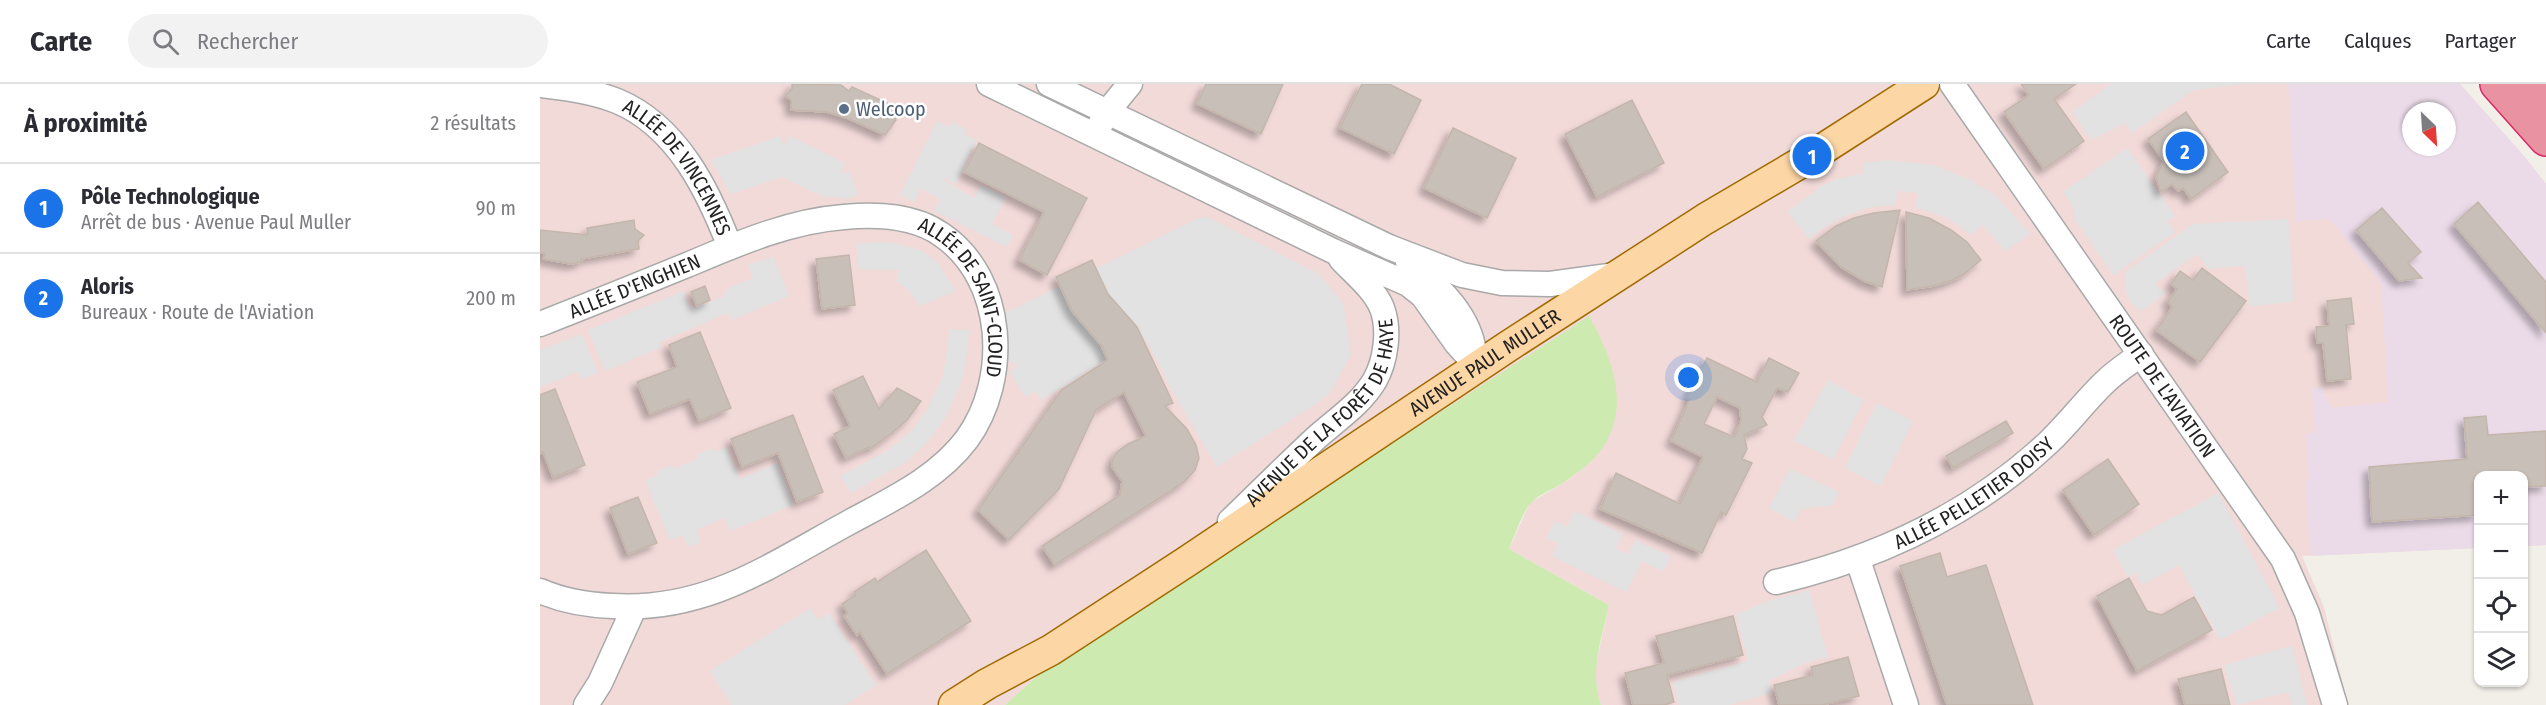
<!DOCTYPE html>
<html lang="fr">
<head>
<meta charset="utf-8">
<style>
	:root { --surface:#fff; --page:#f2f2f3; --text:#2b2b33; --muted:#7c7c81; --line:#e1e1e2; --accent:#1a73e8 }
	body { margin:0; font-family:"Fira Sans Condensed",sans-serif; background:var(--page); color:var(--text) }
	.controls { position:absolute; right:18px; bottom:18px; display:grid; overflow:hidden; border-radius:12px; box-shadow:0 2px 4px #0004 }
	.controls button { width:54px; height:54px; display:grid; place-items:center; padding:0; border:0; border-bottom:2px solid var(--line); background:var(--surface); color:var(--text); font:30px sans-serif }
	.compass { position:absolute; left:1862px; top:18px; width:54px; height:54px; border-radius:50%; background:var(--surface); box-shadow:0 2px 4px #0004; rotate:155deg }
	.you { position:absolute; left:1149px; top:294px; width:21px; height:21px; margin:-15px; border:4px solid #fff; border-radius:50%; background:#1a73e8; box-shadow:0 0 0 9px #1a73e833 }
	.badge { display:grid; place-items:center; width:39px; height:39px; border-radius:50%; background:var(--accent); color:#fff; font-size:20px; font-weight:700 }
	.pin { position:absolute; translate:-50% -50%; border:3px solid #fff; box-shadow:0 2px 6px #0006 }
	.list { margin:0; padding:0; list-style:none }
	h2 { display:flex; justify-content:space-between; align-items:center; height:78px; margin:0; padding:0 24px; font-size:26px }
	h2 small { font-size:20px; font-weight:400; color:var(--muted) }
	.list li { display:grid; grid-template-columns:39px 1fr auto; gap:18px; align-items:center; box-sizing:border-box; height:90px; padding:0 24px; border-top:2px solid var(--line) }
	.list b { display:block; font-size:22px; white-space:nowrap }
	.list p { margin:0; font-size:20px; white-space:nowrap; color:var(--muted) }
	.list em { font-size:20px; font-style:normal; color:var(--muted) }
	.icon { flex:none; width:33px; height:33px; fill:none; stroke:currentColor; stroke-width:2; stroke-linecap:round; stroke-linejoin:round }
	.map { position:relative; flex:none; width:2006px; height:621px; overflow:hidden }
	header { display:flex; align-items:center; gap:36px; box-sizing:border-box; height:84px; padding:0 30px; background:var(--surface); border-bottom:2px solid var(--line) }
	header strong { font-size:28px }
	nav { display:flex; gap:33px; margin-inline-start:auto; font-size:21px }
	.search { width:420px; height:54px; background:var(--page); display:flex; align-items:center; gap:15px; box-sizing:border-box; padding:0 21px; border-radius:33px; color:var(--muted); font-size:22px }
	main { display:flex }
	aside { flex:1; background:var(--surface) }
	.map>svg:first-child { display:block }
	.commercial { fill:#f2dad9; fill-rule:evenodd }
	.industrial { fill:#ebdbe8; fill-rule:evenodd }
	.grass { fill:#cdebb0 }
	.parking { fill:#e2e2e2 }
	.building { fill:#c7bfb8; stroke:#c4b6ab; stroke-width:1.5; fill-rule:evenodd; filter:url(#shadow) }
	.lines { fill:none; stroke-linecap:round; stroke-linejoin:round }
	.minor-casing { stroke:#a9a9a9; stroke-width:27 }
	.major-casing { stroke:#a06b00; stroke-width:33 }
	.highway-casing { stroke:#dc2a67; stroke-width:36 }
	.minor { stroke:#fff; stroke-width:24 }
	.major { stroke:#fcd6a4; stroke-width:30 }
	.highway { stroke:#e892a2; stroke-width:33 }
	.service-dot { fill:#5c6f8a; stroke:#fff; stroke-width:2 }
	.labels { text-anchor:middle; stroke-width:5; stroke-linejoin:round; paint-order:stroke }
	.service-label { font-size:20px; fill:#4e5e75; stroke:#fff; text-anchor:start }
	.street-label { font-size:20px; fill:#222; stroke:#fff }
</style>
</head>
<body>
<header>
<strong>Carte</strong>
<div class="search"><svg class="icon" aria-label="search" viewBox="0 0 24 24"><circle cx="10" cy="10" r="6"/><path d="M15 15l6 6"/></svg>Rechercher</div>
<nav><a>Carte</a><a>Calques</a><a>Partager</a></nav>
</header>
<main>
<aside>
<h2>À proximité<small>2 résultats</small></h2>
<ul class="list">
<li><span class="badge">1</span><div><b>Pôle Technologique</b><p>Arrêt de bus · Avenue Paul Muller</p></div><em>90 m</em></li>
<li><span class="badge">2</span><div><b>Aloris</b><p>Bureaux · Route de l'Aviation</p></div><em>200 m</em></li>
</ul>
</aside>
<div class="map">
<svg width="2006" height="621" viewBox="0 0 2006 621">
	<defs>
		<filter id="shadow"><feDropShadow dx="-5.5" dy="5.5" stdDeviation="3" flood-color="#0004"/></filter>
	</defs>
	<rect width="100%" height="100%" fill="#f2efe9"/>
	<path class="commercial" d="M0,0H1920L1984,72L2006,100V461L1984,462V392H1938V464L1762,472L1784,523L1808,621H1061L1057,610L1055,585L1069,521L969,465L990,419L1028,396L1057,371L1070,350L496,593L465,621H0ZM1871,27H1907V63H1871Z"/>
	<path class="industrial" d="M1748,0H1920L1984,72L2006,100V461L1984,462V392H1938V464L1771,472L1765,399L1769,393L1766,350L1775,348L1772,304L1781,303L1791,324L1848,318L1841,200L1790,135L1756,137ZM1871,27H1907V63H1871Z"/>
	<path class="grass" d="M1049,232C1073,275 1093,326 1058,370C1051,379 1039,387 1030,394C1018,404 1001,408 991,419C983,427 974,453 969,465L1069,521C1062,554 1049,588 1061,621H465L496,593L543,560Z"/>
	<path class="parking" d="M1571,0H1706L1654,6L1592,49L1585,39L1551,56L1532,28Z
		M397,37L409,43L412,38L427,46L425,51L437,56L416,100L404,94L403,96L434,114L441,101L466,113L452,140L473,151L467,163L394,127L400,115L381,105L374,118L360,111Z
		M240,52L244,62L250,52L304,79L300,90L309,87L318,111L307,115L290,112L284,113L242,93L191,110L171,76Z
		M1587,64L1635,132L1627,137L1635,148L1573,191L1536,137L1531,120L1523,108Z
		M1350,76L1393,81L1431,96L1456,112L1490,150L1465,167L1442,140L1432,151L1407,134L1375,123L1378,109L1357,107L1356,121L1331,123L1307,131L1288,141L1269,155L1248,128L1280,103L1297,95L1324,89L1323,79Z
		M667,133L779,190L803,219L811,271L791,307L785,314L677,383L638,317L604,252L502,316L495,307L485,313L470,288L478,281L467,277L463,230L659,134Z
		M1748,135L1754,218L1710,222L1705,182L1669,185L1657,170L1615,200L1626,209L1601,227L1590,218L1585,204L1586,187L1653,140Z
		M335,158L354,159L382,167L397,178L416,207L380,222L369,206L356,197L359,186L319,185L316,160Z
		M233,172L249,212L192,236L188,229L126,255L119,259L120,264L65,287L48,246L144,207L148,221L154,224L183,213L188,204L213,194L208,181Z
		M410,245L429,246L428,262L422,296L406,333L390,355L366,378L311,409L300,392L350,365L373,345L388,324L403,292Z
		M42,250L58,289L41,295L38,288L0,303V266Z
		M1288,296L1324,316L1293,375L1254,357Z
		M1337,319L1373,337L1341,402L1305,384Z
		M186,363L200,395L237,379L254,421L190,447L184,434L156,446L161,458L149,463L143,451L130,456L105,396L118,391L117,387L132,381L134,385L159,374L158,371L172,364L174,368Z
		M1250,385L1299,408L1293,421L1261,425L1254,438L1229,424Z
		M1678,409L1740,524L1680,556L1639,481L1602,501L1596,489L1588,493L1573,466Z
		M1035,427L1083,450L1076,465L1088,470L1096,456L1131,473L1123,488L1102,477L1086,508L1012,472L1018,460L1006,454L1015,437L1027,443Z
		M1269,506L1288,573L1265,579L1229,597L1232,609L1188,621H1139L1133,598L1208,577L1196,530L1228,517Z
		M270,524L278,536L289,529L336,601L305,621H192L170,587Z
		M1752,562L1767,621H1752L1748,608L1697,621L1684,581Z"/>
	<path class="building" d="M252,0L301,1L309,7L312,3L358,24L354,33L356,36L345,51L307,34L287,28L251,26V16L245,11L252,5Z
		M666,0H743L721,50L657,20Z
		M822,0H849L881,16L854,70L800,44Z
		M1481,0H1536L1514,15L1544,57L1504,85L1464,28L1489,11Z
		M1092,16L1124,79L1057,113L1025,50Z
		M1646,28L1688,88L1651,115L1643,104L1638,107L1632,100L1621,108L1616,93L1624,77L1608,55Z
		M913,44L976,74L947,134L884,104Z
		M439,59L547,114L507,191L479,176L504,128L424,88Z
		M1938,118L2006,198V249L1914,140Z
		M1842,124L1881,168L1868,179L1882,194L1859,197L1816,146Z
		M1360,126L1342,203L1324,197L1301,183L1276,157L1296,142L1314,134L1334,129Z
		M1366,128L1389,134L1411,146L1427,158L1441,176L1423,191L1410,197L1394,202L1367,206Z
		M94,136L95,145L104,151L98,157L99,165L41,175L42,178L31,180L3,175L5,170L0,168V146L48,151L47,144Z
		M309,171L315,221L282,225L276,175Z
		M552,176L568,210L597,243L633,319L625,322L647,345L656,361L659,374L655,386L643,399L515,481L502,462L580,411L582,397L572,383V377L577,368L588,360L606,352L584,308L556,326L519,405L469,456L438,426L521,306L568,276L561,261L532,227L516,193Z
		M1662,184L1706,217L1660,278L1616,246L1632,224L1628,217L1637,205L1631,200L1640,187L1653,196Z
		M165,202L170,216L157,222L151,208Z
		M1811,214L1814,240L1806,241L1811,295L1787,297L1783,259H1777L1776,243L1789,242L1787,217Z
		M160,248L191,324L159,337L150,315L110,330L97,298L137,283L129,261Z
		M1167,274L1217,298L1229,274L1259,289L1248,308L1237,304L1222,333L1227,341L1204,351L1207,365L1202,375L1212,379L1186,431L1181,428L1162,469L1060,425L1076,389L1140,420L1163,373L1131,357L1150,315L1147,314ZM1177,313L1200,324L1201,337L1194,353L1164,340Z
		M323,292L339,325L357,304L381,317L367,336L351,350L330,365L329,363L306,374L294,350L310,342L293,306Z
		M15,305L45,381L13,393L3,368L0,370V311Z
		M253,331L283,408L257,418L238,369L202,383L191,355Z
		M1946,332L1948,351L2006,347V402L1983,403V392H1938V431L1832,438L1829,383L1927,375L1924,334Z
		M1466,337L1473,349L1413,384L1406,372Z
		M1568,375L1599,420L1554,451L1523,406Z
		M98,413L117,459L88,470L70,424Z
		M386,466L431,537L347,590L320,548L317,551L304,532L308,529L302,520L316,511L314,508L335,494L337,498Z
		M1400,469L1407,493L1446,481L1493,621H1407L1360,482Z
		M1589,494L1607,527L1614,529L1622,531L1654,513L1672,546L1597,587L1557,512Z
		M1193,532L1203,571L1127,591L1134,618L1124,621H1093L1085,589L1124,579L1116,552Z
		M1308,573L1319,612L1282,621H1239L1234,601L1273,591L1271,583Z
		M1681,585L1690,621H1645L1638,595Z"/>
	<g class="lines">
		<g class="minor-casing">
			<g id="minor">
				<path d="M449,0L793,167L868,200L883,212L917,260L937,282"/>
				<path d="M509,0L849,163L922,191L962,199L1010,200L1076,191"/>
				<path id="s1" d="M1412,0L1743,475L1767,529L1795,621"/>
				<path id="s2" d="M0,1C26,4 52,7 77,17C137,42 168,106 190,163"/>
				<path d="M560,41L567,28L590,0"/>
				<path d="M868,178C895,199 926,227 933,262"/>
				<path id="s3" d="M0,240C49,221 98,201 147,181C197,160 249,137 304,133C337,130 374,131 402,151C466,195 470,296 427,355C397,395 350,416 308,439C229,482 166,528 72,522C47,521 23,517 0,507"/>
				<path id="s4" d="M690,437C719,409 747,381 776,354C796,336 821,320 835,296C846,276 850,246 842,224C834,205 815,190 801,175"/>
				<path d="M1318,476L1366,621"/>
				<path id="s5" d="M1236,498C1339,474 1431,431 1509,358C1529,339 1545,317 1565,298C1576,287 1589,279 1601,270"/>
				<path d="M46,621L60,599L94,524"/>
			</g>
		</g>
		<g class="major-casing">
			<g id="major">
				<path id="s6" d="M414,621L447,600L511,566L646,478L967,263L1165,135L1272,72L1384,0"/>
			</g>
		</g>
		<g class="highway-casing">
			<path id="highway" d="M1957,0L2006,55
				M1990,0L2006,18"/>
		</g>
		<use href="#minor" class="minor"/>
		<use href="#major" class="major"/>
		<use href="#highway" class="highway"/>
	</g>
	<circle class="service-dot" cx="304" cy="25" r="6"/>
	<g class="labels">
		<g class="service-label">
			<text x="316" y="32">Welcoop</text>
		</g>
		<g class="street-label">
			<text dy="7" stroke="none"><textPath href="#s2" startOffset="171">ALLÉE DE VINCENNES</textPath></text>
			<text dy="7" stroke="none"><textPath href="#s3" startOffset="102">ALLÉE D'ENGHIEN</textPath></text>
			<text dy="7" stroke="none"><textPath href="#s3" startOffset="492">ALLÉE DE SAINT-CLOUD</textPath></text>
			<text dy="7" stroke="none"><textPath href="#s6" startOffset="632">AVENUE PAUL MULLER</textPath></text>
			<text dy="7" stroke="none"><textPath href="#s1" startOffset="368">ROUTE DE L'AVIATION</textPath></text>
			<text dy="7" stroke="none"><textPath href="#s4" startOffset="146">AVENUE DE LA FORÊT DE HAYE</textPath></text>
			<text dy="7" stroke="none"><textPath href="#s5" startOffset="219">ALLÉE PELLETIER DOISY</textPath></text>
		</g>
	</g>
</svg>
<div class="controls">
<button>+</button>
<button>−</button>
<button><svg class="icon" aria-label="locate" viewBox="0 0 24 24"><circle cx="12" cy="12" r="6"/><path d="M12 2v4M12 18v4M2 12h4M18 12h4"/></svg></button>
<button><svg class="icon" aria-label="layers" viewBox="0 0 24 24"><path d="M12 4l9 5-9 5-9-5zM3 14l9 5 9-5"/></svg></button>
</div>
<svg class="compass" viewBox="-18 -18 36 36"><path d="M0-13l5 13h-10z" fill="#e53935"/><path d="M0 13l5-13h-10z" fill="#7c7c81"/></svg>
<div class="you"></div>
<div class="pin badge" style="left:1272px;top:72px">1</div>
<div class="pin badge" style="left:1645px;top:67px">2</div>
</div>
</main>
</body>
</html>
